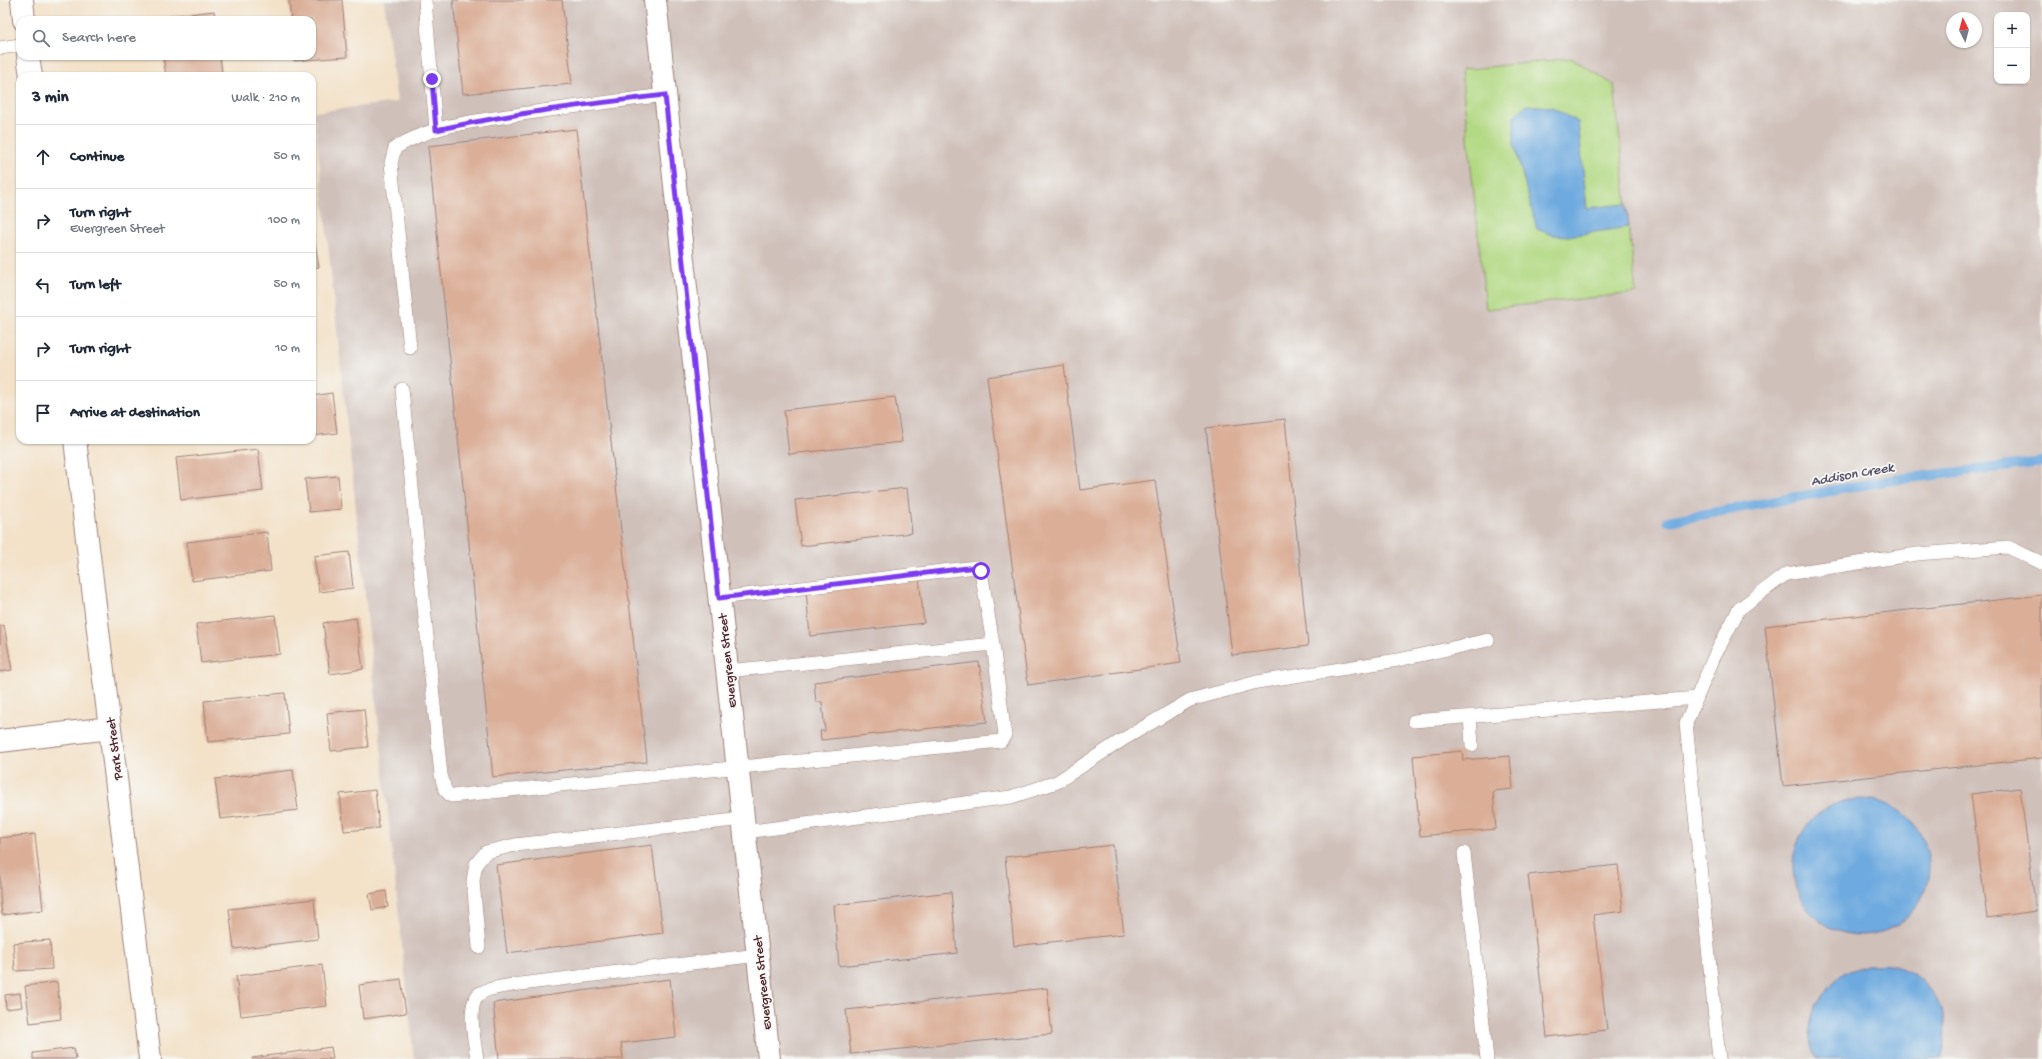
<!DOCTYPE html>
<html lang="en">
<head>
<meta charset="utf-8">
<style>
	:root { --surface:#fff; --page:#f2f2f3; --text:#1f2937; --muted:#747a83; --line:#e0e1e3 }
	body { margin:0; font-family:"Gochi Hand",sans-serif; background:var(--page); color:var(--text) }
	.controls { position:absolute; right:12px; top:12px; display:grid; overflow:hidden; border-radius:8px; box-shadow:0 1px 3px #0004 }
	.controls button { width:36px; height:36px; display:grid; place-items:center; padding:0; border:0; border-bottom:1px solid var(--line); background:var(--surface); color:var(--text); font:20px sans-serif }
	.compass { position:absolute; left:1946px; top:12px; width:36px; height:36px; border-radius:50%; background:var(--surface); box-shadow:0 1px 3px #0004; rotate:354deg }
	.stop { position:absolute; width:12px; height:12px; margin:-9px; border:3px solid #7c3aed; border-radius:50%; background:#fff }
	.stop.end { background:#7c3aed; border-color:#fff; box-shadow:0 1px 4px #0008 }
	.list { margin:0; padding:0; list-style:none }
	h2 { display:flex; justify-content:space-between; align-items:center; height:52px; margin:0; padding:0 16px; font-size:17px }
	h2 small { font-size:13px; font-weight:400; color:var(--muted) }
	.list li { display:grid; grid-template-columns:26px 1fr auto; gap:12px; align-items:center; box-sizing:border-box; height:64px; padding:0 16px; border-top:1px solid var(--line) }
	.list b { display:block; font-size:15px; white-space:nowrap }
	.list p { margin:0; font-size:13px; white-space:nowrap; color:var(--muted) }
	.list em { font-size:13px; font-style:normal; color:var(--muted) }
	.icon { flex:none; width:22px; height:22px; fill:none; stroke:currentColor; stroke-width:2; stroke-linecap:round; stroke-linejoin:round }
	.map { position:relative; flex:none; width:2042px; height:1059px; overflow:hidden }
	.search { position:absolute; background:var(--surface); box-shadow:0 1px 3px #0004; left:16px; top:16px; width:300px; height:44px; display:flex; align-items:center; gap:10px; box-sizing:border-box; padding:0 14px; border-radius:12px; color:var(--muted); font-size:15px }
	.panel { position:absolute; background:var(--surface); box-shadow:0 1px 3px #0004; left:16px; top:72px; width:300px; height:372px; border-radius:12px }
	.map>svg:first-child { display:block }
	.industrial { fill:#cfc0ba; fill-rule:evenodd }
	.green { fill:#b2d983; stroke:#7e7c57 }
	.water { fill:#6eaadf; stroke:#5c6485 }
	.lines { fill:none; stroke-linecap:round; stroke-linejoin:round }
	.stream { stroke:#6eaadf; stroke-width:10 }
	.building { fill:#daae97 }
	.lane-casing { stroke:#9e807a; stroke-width:14 }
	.street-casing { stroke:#9e807a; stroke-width:24 }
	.lane { stroke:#fff; stroke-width:13 }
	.street { stroke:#fff; stroke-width:22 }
	.route { stroke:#7c3aed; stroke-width:5 }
	.labels { text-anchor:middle; stroke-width:3.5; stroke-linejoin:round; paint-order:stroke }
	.street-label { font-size:13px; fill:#4a1f2b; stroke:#f6f6f2 }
	.water-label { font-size:14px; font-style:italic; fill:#57506a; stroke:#f6f6f2 }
</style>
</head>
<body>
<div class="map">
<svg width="2042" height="1059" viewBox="0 0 2042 1059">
	<rect width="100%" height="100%" fill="#f6f6f2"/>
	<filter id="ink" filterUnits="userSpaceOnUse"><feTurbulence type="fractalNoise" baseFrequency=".025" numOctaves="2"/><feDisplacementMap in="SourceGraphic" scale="8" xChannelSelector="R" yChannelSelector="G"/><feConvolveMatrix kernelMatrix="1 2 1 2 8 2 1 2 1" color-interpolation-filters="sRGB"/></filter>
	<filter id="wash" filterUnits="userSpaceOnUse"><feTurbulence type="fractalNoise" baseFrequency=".012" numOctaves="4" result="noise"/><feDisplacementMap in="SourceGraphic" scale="16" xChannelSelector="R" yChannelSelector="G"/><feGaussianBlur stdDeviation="0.9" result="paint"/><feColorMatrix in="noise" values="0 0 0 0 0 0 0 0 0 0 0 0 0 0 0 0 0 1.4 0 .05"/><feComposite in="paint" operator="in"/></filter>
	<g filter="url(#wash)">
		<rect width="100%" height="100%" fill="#f3e1c8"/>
		<path class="industrial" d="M384,0H2042V1059H414L314,112L397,102ZM1997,15H2027V81H1997ZM1952,18H1976V42H1952Z"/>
		<path class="green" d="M1572,58L1614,85L1636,293L1486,309L1461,70Z"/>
		<path class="water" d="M1526,105L1552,107L1578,122L1587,208L1626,204L1629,227L1568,236L1553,235L1537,229L1514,144V116Z
			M1793 867a68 68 0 1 1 136 0a68 68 0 1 1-136 0Z
			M1867,965C1874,965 1882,964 1889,965C1933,973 1955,1018 1940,1059H1816C1800,1028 1817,993 1844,974C1850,970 1860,968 1867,965Z"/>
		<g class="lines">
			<path class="stream" d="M1668,521L1884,481L2042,462"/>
		</g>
		<g id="blocks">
			<path class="building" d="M289,0H342L347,57L294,61V56H312V20H291Z
				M453,0H562L572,84L463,94Z
				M214,11L215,20H165L164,17Z
				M163,56H220L222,73L202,76H166Z
				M576,129L647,762L493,777L428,146Z
				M312,224L319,267L312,268Z
				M1064,365L1080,490L1155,480L1181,663L1028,685L987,377Z
				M332,393L337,433L312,436V396Z
				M895,397L902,442L789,454L784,410Z
				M1285,419L1308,646L1232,655L1206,428Z
				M258,449L263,491L181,500L176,458Z
				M338,476L341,509L309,512L305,479Z
				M907,488L912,533L801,546L795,500Z
				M267,532L271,571L192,581L187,542Z
				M349,552L353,588L319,592L314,556Z
				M919,578L924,623L810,636L806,590Z
				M2042,595V758L1783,786L1765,626Z
				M275,615L280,654L201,663L196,624Z
				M356,618L363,669L330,674L323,623Z
				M4,625L12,670L0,672V626Z
				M979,662L987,722L821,740L820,731H825L822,702H816L814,682Z
				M285,693L289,734L208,742L204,701Z
				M364,709L368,747L331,751L327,713Z
				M1462,751L1463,760L1510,756L1513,789L1493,791L1496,829L1420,836L1413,756Z
				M293,770L298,810L220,819L215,779Z
				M2020,788L2036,911L1987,918L1971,794Z
				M375,790L379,828L344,831L340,794Z
				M35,834L43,910L2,915L0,896V838Z
				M652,845L663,933L507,953L496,865Z
				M1113,845L1124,934L1014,946L1005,857Z
				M1618,865L1623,911L1593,915L1607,1030L1547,1037L1528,875Z
				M386,891L388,907L372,910L369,894Z
				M951,892L957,953L839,966L834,905Z
				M314,899L318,939L234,949L229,909Z
				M50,940L52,969L15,971L13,943Z
				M322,965L327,1006L241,1016L236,976Z
				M401,979L406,1013L363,1019L359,985Z
				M670,979L676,1037L621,1043L623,1059H499L493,1003Z
				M57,982L61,1019L30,1023L25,986Z
				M1047,988L1052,1034L851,1054L846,1010Z
				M20,993L22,1007L6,1009L5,995Z
				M331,1047L333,1059H252V1058Z
				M74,1048L76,1059H33V1053Z"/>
		</g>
	</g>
	<g filter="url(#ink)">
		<use href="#blocks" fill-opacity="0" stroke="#9e807a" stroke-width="1"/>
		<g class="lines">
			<g class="lane-casing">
				<path id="lane" d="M425,0L436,130
					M0,48L20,45
					M410,348L391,163L395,148C433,124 478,121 521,114C569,107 617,101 665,95
					M402,389L441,775L445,790L451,796L1001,741L1005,735L993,644L727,671
					M719,598L976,567L981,571L993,644
					M1470,716L1472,745
					M1414,721L1697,698
					M745,832L1011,797L1057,782L1122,740L1190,700L1257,682L1398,660L1488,640
					M1464,853L1487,1059
					M479,947L473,881L476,864L486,852L515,845L743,819
					M477,1059C475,1043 466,1006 479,994C487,988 503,987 512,985L758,955
					M1719,1059L1686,723L1714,657L1739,609L1786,574L1917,554L2008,547L2042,563"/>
			</g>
			<g class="street-casing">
				<path id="street" d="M22,0L24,20
					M655,0L769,1059
					M28,56L31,76
					M75,440L150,1059
					M0,741L110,728"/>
			</g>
			<use href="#lane" class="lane"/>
			<use href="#street" class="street"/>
		</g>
	</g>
	<g class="lines" filter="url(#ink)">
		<path class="route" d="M432,79L436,130C512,113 589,104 665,95L719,598L976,567L981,571"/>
	</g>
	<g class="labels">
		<g class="street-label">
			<text transform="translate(726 661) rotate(-96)" y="5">Evergreen Street</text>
			<text transform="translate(113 749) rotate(-97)" y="5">Park Street</text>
			<text transform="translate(761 983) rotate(-96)" y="5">Evergreen Street</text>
		</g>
		<g class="water-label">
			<text transform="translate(1852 473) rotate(-10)" y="5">Addison Creek</text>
		</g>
	</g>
</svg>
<div class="controls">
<button>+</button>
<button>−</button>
</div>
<svg class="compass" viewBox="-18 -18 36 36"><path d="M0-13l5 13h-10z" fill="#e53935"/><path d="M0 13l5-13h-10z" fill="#747a83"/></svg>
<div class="stop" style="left:981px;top:571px"></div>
<div class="stop end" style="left:432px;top:79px"></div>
<div class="search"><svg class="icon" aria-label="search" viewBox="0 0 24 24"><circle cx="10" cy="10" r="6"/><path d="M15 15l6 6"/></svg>Search here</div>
<section class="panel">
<h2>3 min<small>Walk · 210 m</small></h2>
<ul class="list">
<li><svg class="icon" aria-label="ahead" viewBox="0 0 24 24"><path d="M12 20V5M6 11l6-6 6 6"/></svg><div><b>Continue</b></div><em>50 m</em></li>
<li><svg class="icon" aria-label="right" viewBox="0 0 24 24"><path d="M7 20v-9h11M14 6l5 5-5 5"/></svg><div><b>Turn right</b><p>Evergreen Street</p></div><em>100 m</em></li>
<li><svg class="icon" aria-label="left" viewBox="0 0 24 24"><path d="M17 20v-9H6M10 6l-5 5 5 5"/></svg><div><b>Turn left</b></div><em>50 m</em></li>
<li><svg class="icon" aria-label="right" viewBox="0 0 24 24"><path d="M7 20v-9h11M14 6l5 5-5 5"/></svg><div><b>Turn right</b></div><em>10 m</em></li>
<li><svg class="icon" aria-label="arrive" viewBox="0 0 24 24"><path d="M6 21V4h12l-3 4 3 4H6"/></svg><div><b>Arrive at destination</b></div></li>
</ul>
</section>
</div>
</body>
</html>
